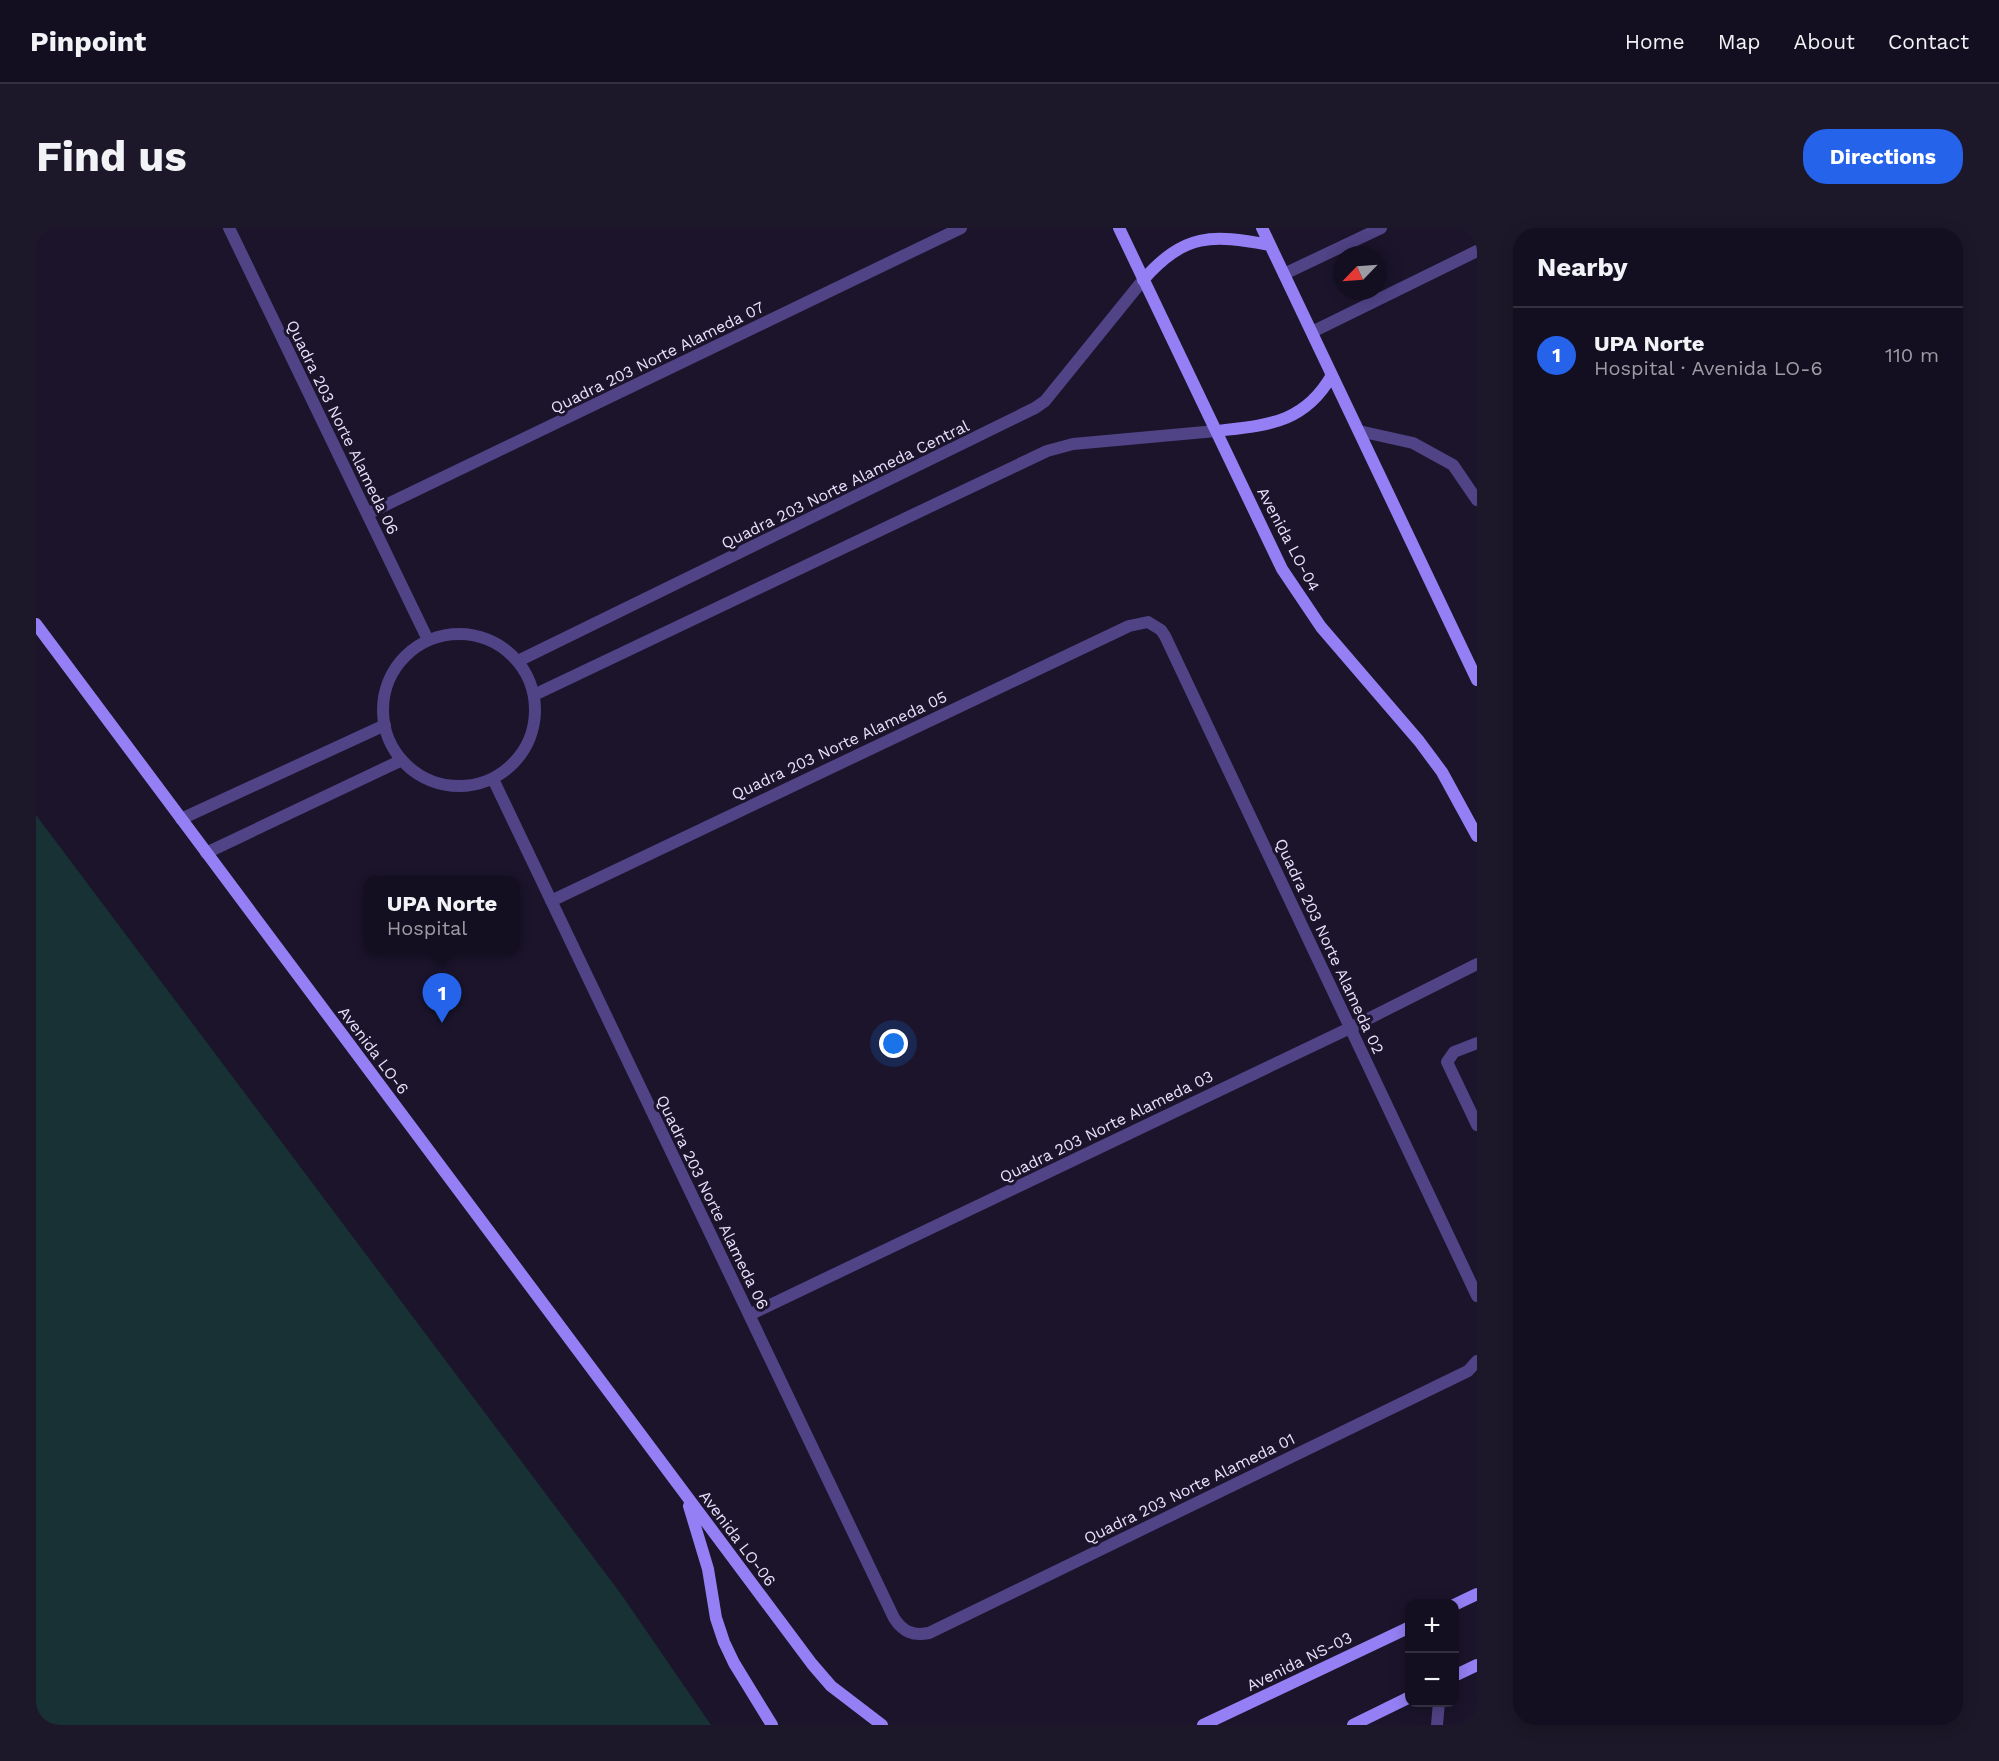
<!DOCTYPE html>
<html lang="en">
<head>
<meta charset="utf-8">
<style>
	:root { --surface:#140f20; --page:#1d1829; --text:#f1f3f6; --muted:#9d9ca5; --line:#332f3e; --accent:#2563eb }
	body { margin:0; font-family:"Work Sans",sans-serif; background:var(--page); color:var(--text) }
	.controls { position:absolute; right:18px; bottom:18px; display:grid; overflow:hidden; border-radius:12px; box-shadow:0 3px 15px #0003 }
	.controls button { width:54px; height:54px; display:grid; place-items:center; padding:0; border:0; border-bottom:2px solid var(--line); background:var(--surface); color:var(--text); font:30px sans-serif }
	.compass { position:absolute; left:1297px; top:18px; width:54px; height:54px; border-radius:50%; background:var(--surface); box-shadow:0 3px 15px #0003; rotate:245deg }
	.you { position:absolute; left:858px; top:816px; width:21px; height:21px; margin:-15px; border:4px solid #fff; border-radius:50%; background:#1a73e8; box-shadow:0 0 0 9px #1a73e833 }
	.badge { display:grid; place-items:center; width:39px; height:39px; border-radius:50%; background:var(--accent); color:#fff; font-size:20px; font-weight:700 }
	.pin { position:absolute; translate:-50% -50px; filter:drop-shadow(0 2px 3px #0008) }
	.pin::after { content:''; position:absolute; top:32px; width:21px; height:18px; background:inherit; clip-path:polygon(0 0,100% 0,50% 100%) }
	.popup { position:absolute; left:328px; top:648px; width:156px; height:78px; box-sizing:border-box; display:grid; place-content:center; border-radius:12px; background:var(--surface); filter:drop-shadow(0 2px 4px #0005); font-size:20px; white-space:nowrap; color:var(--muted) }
	.popup b { font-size:22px; color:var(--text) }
	.popup::after { content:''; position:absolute; left:50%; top:100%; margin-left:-12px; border:12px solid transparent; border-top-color:var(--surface) }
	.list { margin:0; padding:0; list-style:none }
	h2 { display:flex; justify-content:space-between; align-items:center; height:78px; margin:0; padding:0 24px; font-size:26px }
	h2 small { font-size:20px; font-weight:400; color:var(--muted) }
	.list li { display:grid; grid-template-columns:39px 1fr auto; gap:18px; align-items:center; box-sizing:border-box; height:96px; padding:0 24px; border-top:2px solid var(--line) }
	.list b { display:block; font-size:22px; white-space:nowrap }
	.list p { margin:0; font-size:20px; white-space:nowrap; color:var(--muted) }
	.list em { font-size:20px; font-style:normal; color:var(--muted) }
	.map { position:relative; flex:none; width:1441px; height:1497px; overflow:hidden; border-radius:24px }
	header { display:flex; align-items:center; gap:36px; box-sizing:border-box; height:84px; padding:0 30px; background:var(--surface); border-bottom:2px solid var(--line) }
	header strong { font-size:28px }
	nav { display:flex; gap:33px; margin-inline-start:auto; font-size:21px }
	.intro { display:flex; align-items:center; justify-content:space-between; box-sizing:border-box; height:144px; padding:0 36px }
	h1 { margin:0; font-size:42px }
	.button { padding:15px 27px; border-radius:24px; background:var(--accent); color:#fff; font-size:21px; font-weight:700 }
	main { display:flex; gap:36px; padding:0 36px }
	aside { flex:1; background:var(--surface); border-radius:24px; box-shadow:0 3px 15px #0003 }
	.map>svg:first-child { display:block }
	.green { fill:#173134 }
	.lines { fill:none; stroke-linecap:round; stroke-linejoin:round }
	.lane { stroke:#504386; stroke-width:12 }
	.street { stroke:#504386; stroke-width:12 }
	.secondary { stroke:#9480f4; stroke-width:12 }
	.labels { text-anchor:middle; stroke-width:6; stroke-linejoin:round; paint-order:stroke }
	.street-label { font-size:16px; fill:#e8e0fc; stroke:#1b142b }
</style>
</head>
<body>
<header>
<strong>Pinpoint</strong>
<nav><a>Home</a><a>Map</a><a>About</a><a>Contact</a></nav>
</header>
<div class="intro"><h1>Find us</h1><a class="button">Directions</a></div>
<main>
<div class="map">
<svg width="1441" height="1497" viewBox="0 0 1441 1497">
	<rect width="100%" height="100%" fill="#1b142b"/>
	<path class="green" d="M0,587L585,1366L675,1497H0Z"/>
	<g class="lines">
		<path class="lane" d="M1323,203L1377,215L1417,237L1441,272"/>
		<path class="street" d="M193,0L392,412
			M1248,46L1345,0
			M1276,104L1441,23
			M331,286L925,0
			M347 482a76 76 0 1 1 152 0a76 76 0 1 1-152 0Z
			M482,433L999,180L1009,173L1107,52
			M498,467L1011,223L1037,216L1180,203
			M457,551L858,1390C867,1404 877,1408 893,1405L1432,1143L1441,1133
			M145,591L349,497
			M170,625L366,532
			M515,673L1093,398L1112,394L1125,402L1129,408L1441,1068
			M1441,815L1418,824L1411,834L1441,897
			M713,1087L1314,800L1441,736
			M1401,1497L1403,1474"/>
		<path class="secondary" d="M1083,0L1246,341L1285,399L1383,513L1406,544L1441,608
			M1226,0L1441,452
			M1107,52C1149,5 1175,6 1234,17
			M1180,203C1231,197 1268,196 1296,147
			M0,396L776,1436L795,1458L846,1497
			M653,1278L672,1341L680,1390L688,1414L698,1435L736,1497
			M1418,1377L1441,1366
			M1418,1448L1441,1437
			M1167,1497L1374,1399
			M1317,1497L1374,1469"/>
	</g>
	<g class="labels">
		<g class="street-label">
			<text transform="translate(621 129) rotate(-26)" y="6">Quadra 203 Norte Alameda 07</text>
			<text transform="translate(307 199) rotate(64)" y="6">Quadra 203 Norte Alameda 06</text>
			<text transform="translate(809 256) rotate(-26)" y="6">Quadra 203 Norte Alameda Central</text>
			<text transform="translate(1253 311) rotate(62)" y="6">Avenida LO-04</text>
			<text transform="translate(803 517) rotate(-25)" y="6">Quadra 203 Norte Alameda 05</text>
			<text transform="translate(1294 718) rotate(65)" y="6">Quadra 203 Norte Alameda 02</text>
			<text transform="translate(338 822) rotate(53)" y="6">Avenida LO-6</text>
			<text transform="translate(1070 898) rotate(-26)" y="6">Quadra 203 Norte Alameda 03</text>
			<text transform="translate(677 974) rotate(64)" y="6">Quadra 203 Norte Alameda 06</text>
			<text transform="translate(1153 1260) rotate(-26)" y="6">Quadra 203 Norte Alameda 01</text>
			<text transform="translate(702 1310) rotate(53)" y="6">Avenida LO-06</text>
			<text transform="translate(1263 1433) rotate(-26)" y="6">Avenida NS-03</text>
		</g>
	</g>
</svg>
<div class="controls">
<button>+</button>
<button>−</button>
</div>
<svg class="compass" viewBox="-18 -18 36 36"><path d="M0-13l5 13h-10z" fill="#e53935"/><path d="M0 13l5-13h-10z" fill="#9d9ca5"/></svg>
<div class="you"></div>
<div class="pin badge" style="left:406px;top:795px">1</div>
<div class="popup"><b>UPA Norte</b>Hospital</div>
</div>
<aside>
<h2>Nearby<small></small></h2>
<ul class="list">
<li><span class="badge">1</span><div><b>UPA Norte</b><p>Hospital · Avenida LO-6</p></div><em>110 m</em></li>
</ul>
</aside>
</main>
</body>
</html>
